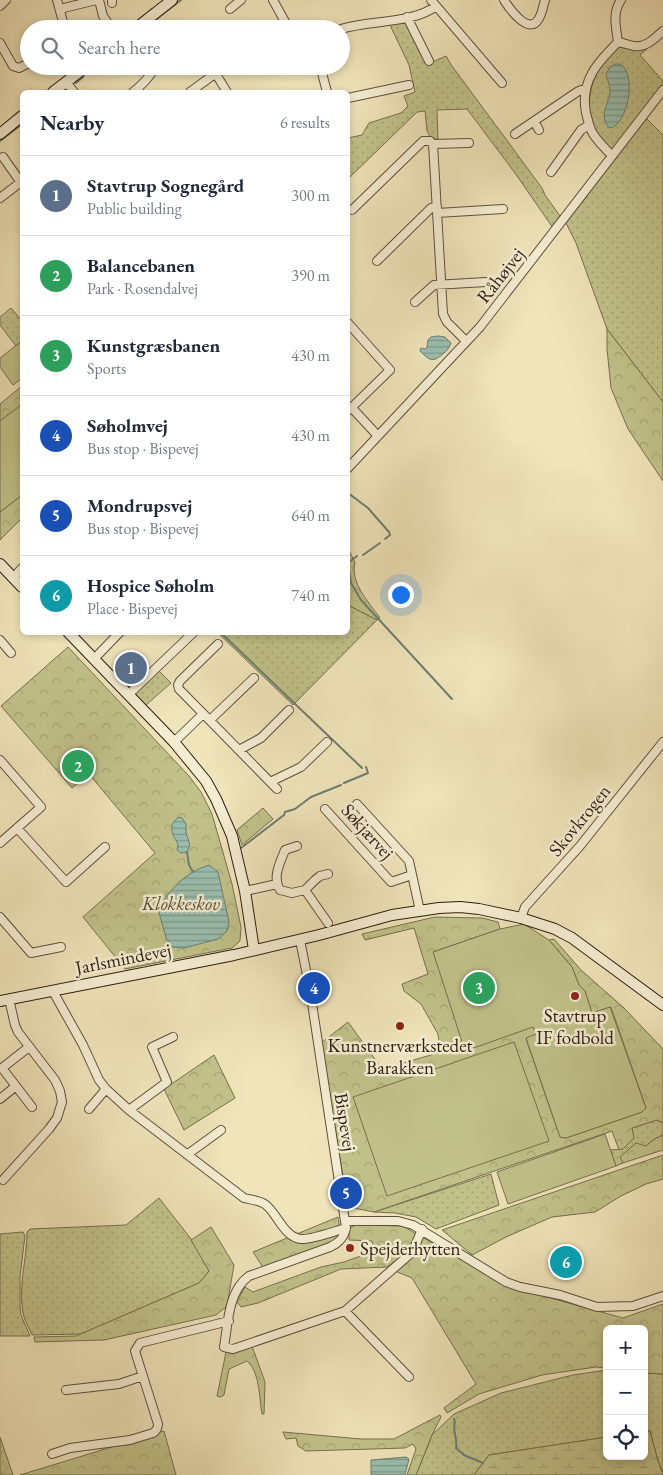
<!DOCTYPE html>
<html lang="en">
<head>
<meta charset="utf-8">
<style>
	:root { --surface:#fff; --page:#f6f6f7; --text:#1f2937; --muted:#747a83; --line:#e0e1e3; --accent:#0f766e }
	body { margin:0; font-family:"EB Garamond",serif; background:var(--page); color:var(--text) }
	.controls { position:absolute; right:15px; bottom:15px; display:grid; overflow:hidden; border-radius:8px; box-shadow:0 2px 8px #0003 }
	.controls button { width:45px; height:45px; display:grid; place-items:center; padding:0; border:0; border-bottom:1px solid var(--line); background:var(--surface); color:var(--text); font:25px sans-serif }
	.you { position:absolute; left:400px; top:594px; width:18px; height:18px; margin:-12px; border:4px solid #fff; border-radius:50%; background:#1a73e8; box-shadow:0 0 0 8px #1a73e833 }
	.badge { display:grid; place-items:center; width:32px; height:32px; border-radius:50%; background:var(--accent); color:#fff; font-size:16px; font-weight:700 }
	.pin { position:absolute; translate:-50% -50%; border:2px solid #fff; box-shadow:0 1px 5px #0006 }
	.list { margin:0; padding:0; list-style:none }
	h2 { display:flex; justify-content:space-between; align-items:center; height:65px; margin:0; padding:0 20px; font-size:21px }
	h2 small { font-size:16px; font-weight:400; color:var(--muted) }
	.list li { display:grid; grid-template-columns:32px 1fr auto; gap:15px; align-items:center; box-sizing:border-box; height:80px; padding:0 20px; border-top:1px solid var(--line) }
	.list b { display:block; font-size:19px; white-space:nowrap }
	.list p { margin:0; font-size:16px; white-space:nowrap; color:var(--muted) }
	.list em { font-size:16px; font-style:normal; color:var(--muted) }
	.icon { flex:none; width:28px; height:28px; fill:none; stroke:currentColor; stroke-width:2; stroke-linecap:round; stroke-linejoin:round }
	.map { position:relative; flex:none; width:663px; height:1475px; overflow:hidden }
	.search { position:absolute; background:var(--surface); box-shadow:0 2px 8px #0003; left:20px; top:20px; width:330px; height:55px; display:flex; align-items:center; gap:12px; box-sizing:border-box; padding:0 18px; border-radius:28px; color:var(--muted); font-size:19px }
	.panel { position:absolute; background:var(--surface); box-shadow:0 2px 8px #0003; left:20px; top:90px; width:330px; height:545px; border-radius:8px }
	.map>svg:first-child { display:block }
	.grass { fill:url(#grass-dots); stroke:#77704f }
	.forest { fill:url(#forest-crowns); stroke:#77704f }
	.wetland { fill:url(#wetland-marsh); stroke:#77704f }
	.pitch { fill:#c1c28a; stroke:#77704f }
	.water { fill:url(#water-rules); stroke:#6e7e72 }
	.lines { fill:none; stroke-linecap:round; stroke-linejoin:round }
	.stream { stroke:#6e7e72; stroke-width:2 }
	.street-casing { stroke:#5e4f3e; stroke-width:10 }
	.secondary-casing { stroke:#2d1d14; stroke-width:12 }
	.street { stroke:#f5edd2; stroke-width:8 }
	.secondary { stroke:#f5edd2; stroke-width:10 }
	.poi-dot { fill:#8f2418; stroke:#f5edd2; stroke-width:2 }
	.labels { text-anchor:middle; stroke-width:5; stroke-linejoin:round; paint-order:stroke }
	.street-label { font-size:19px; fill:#2d1d14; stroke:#f5edd2 }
	.park-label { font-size:19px; font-style:italic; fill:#594f37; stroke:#f5edd2 }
	.poi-label { font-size:19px; fill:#2d1d14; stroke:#f5edd2 }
</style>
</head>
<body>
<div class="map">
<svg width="663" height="1475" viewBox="0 0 663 1475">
	<defs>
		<pattern id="grass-dots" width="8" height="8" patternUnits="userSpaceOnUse" patternTransform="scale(1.25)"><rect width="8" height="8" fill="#c1c28a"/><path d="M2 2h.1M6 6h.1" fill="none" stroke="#a6a676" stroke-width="1.8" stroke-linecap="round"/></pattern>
		<pattern id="forest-crowns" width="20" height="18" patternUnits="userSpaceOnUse" patternTransform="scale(1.25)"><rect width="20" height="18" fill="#c1c28a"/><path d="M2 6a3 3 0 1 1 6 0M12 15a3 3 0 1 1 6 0" fill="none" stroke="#a6a676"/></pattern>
		<pattern id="wetland-marsh" width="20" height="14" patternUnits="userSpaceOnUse" patternTransform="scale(1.25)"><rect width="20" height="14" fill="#c1c28a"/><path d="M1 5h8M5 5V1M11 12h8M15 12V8" fill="none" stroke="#a6a676"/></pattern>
		<pattern id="water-rules" width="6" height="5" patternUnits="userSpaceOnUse" patternTransform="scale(1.25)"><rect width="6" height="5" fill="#9abfb0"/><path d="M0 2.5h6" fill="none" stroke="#7e9b8e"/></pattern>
	</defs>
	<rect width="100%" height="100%" fill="#f0e4ba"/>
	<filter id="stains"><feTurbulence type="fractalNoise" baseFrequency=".004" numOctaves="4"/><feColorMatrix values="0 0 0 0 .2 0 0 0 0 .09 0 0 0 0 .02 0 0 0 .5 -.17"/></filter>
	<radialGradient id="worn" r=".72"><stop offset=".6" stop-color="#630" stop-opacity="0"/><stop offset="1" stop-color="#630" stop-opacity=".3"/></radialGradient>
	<path class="grass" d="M403,21L406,22L428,64L446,56L452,66L542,188L545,195L560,216L553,228L515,173L467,109L437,110L438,140L430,137L427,131L425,111L417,112L348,179V138L362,135L369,123L401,113L408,106L404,96L415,92L409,65L389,23Z
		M621,46C631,49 638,51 648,48L640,55L663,81V87L616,148L610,149C604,143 596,136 593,128C583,96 594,65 621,46Z
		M646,118L663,135V402L607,329L576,243L566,223Z
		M11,308L22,321V341L16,346L0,325V317Z
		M348,605L377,620L293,705L218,633L348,632Z
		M159,671L171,683L146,705L135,694Z
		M657,1120L663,1123V1135L653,1140L646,1146L621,1157L623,1163L616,1166L610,1150L623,1149L632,1128Z
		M491,1174L499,1205L436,1229L416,1217L395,1213L374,1212Z
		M159,1198L191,1239L209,1271L199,1283L81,1334L32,1335C30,1330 26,1323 24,1317C17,1289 27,1260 27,1232L30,1229L126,1225Z
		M23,1232L25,1236L20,1277V1306L21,1315L30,1336H0V1234Z
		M607,1370V1437L489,1455L474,1475H416L432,1435L454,1414L501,1393L573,1375Z
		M644,1373L663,1374V1472L658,1461L650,1431H644Z
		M0,1437L13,1475H0Z"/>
	<path class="forest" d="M607,329L663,402V481L628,429L611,388L607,349Z
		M22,386V407L21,405L0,421V404Z
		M22,495V518L0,540V512Z
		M348,549L355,562C350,583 368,601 380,618L377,620L348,605Z
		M68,647L189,776L201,792L212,814L232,884L241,927L240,941L232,948L125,969L83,917L155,853L89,774L72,788L1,706Z
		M263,808L273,819L242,845L237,830Z
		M435,917L482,918L498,922L500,929L433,952L533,1027L536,1034L526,1039L560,1137L566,1138L642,1112L646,1108L611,1007L592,1013L585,991L579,985L572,967L549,940L554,939L581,970L624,1008L663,1049V1123L657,1120L632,1128L634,1138L623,1149L619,1150L612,1131L374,1212L348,1207L321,1043L348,1022L382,1069L431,1055L440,1047L438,1034L421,1004L404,991L402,984L428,974L414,928L365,940L362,934Z
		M214,1055L235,1098L184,1130L164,1089Z
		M663,1135V1150L623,1163L620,1157L636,1143L646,1146L653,1140Z
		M663,1155V1179L646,1184L621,1196L595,1212L552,1217L506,1237L472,1255L442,1230Z
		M338,1217C340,1232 342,1235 329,1246L264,1269L253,1252Z
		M356,1225L403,1226L416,1234L406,1253L387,1267L341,1269L258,1303L241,1307L237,1302L245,1287L253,1292L321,1267L344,1262L375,1251L372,1241L349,1240V1228Z
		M211,1227L234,1265L227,1306L216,1315L104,1340L35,1342L34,1337L76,1336L199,1283L209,1271L191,1240Z
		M422,1237L467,1262L503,1285L623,1318L663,1304V1374L644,1373V1329H607V1368L596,1367L542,1375L479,1394L447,1413L444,1408L476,1384L412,1278L395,1271Z
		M252,1346L265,1382L264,1414H262C259,1398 260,1372 247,1361L229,1369L224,1395L220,1397L217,1396L226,1352H232Z
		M440,1415L441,1417L432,1435L416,1475H407L416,1449L413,1444L405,1448L306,1451L298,1446L296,1438L286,1439L283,1432L361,1439H394Z
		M164,1431L176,1475H20Z"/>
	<path class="wetland" d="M644,1431H650L658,1461L663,1475H474L489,1455L607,1437V1456H644Z"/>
	<path class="pitch" d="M22,341V378L13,385L0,367V358Z
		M21,405L22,407V495L0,512V421Z
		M524,924L549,940L572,967L579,985L585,991L592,1013L610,1007L646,1108L642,1112L566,1138L560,1137L526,1038L536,1034L533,1027L465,1051L433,952L500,929Z
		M514,1042L549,1141L387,1196L353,1097Z
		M605,1134L616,1166L508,1204L497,1172Z"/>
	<path class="water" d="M615,64H620C638,74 627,126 610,128C597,117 610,103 610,90C610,85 607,79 606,74L610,67Z
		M438,336L445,337L451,343C449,348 448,350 444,353C433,363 430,361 420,351V350L421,348L425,349L427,347L428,340L431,337Z
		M179,817L182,818L186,824V833L190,845L187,852L181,853L177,850L178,844C172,834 167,825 179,817Z
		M209,865L218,872L229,922L227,931L218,939L184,948L172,947L166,938L158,909C170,889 186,872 209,865Z
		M406,1457L409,1459L405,1475H371V1460Z"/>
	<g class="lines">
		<path class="stream" d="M127,29L152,9
			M144,29L181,0
			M76,83L83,77
			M0,141L22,124
			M348,493L368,508L389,532L390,535L385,539
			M363,555L380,543
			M348,563L351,583L361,600L452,699
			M348,563L357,556
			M220,632L362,768
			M344,783L368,773L366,767
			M241,848L284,815L285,812L295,809L311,797L341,785
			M187,852L189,865L193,872
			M454,1419L455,1422C452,1431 458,1439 456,1448L464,1455L483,1463"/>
		<g class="street-casing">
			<path id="street" d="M57,0L65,29
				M99,0L103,16L112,29
				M112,0V3
				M273,0L289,29
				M431,0L502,83
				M504,0C509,8 528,35 538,20C542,15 543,6 545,0
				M0,6L6,0
				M60,9L96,0
				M230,9L241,0
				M407,17L429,61
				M341,29C369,20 413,24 436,6
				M618,42C624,43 628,45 634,46C646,48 655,38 663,31
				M0,43L13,66L19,68L29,63
				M211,66L227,92
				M317,66L322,73L327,92
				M66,82L74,92
				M133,92C140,87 152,75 155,66
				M190,92L216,73
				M348,98L409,85
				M534,121L539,130
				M515,134L577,92L581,90L586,91
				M433,144L469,143
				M612,156C605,148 597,141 592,132C589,126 588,120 586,113C580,81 597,63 618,42C616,27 612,13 621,0
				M3,157L22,184
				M551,172L581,130L589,125
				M0,198L21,182
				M352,210L423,141H430L433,144L443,314L447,322L466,341
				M437,213L503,209
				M377,261L431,208L437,207
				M415,302L434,285L486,282
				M348,323L390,370L348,411
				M352,408L378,436
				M348,468L480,327L663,90
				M13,578L22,568
				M0,640L11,653
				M218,644L180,681L178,685L179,689L277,789
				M94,659L120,632
				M129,694L194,632
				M210,720L254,678
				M174,742L203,714
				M239,750L261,738L289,710
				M0,760L41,807L0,843
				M270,782L301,767L327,742
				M357,804L409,861L420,911
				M325,809L391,882L412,875
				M17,828L66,882L105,847
				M297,846L285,850C280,863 272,877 280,890L292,893L305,890L315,880L320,876L328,874
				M305,890L328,923
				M245,891L277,884
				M0,917L31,953L61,947
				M521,918L525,907L580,846L663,742
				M300,940L310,990L346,1228C344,1238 339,1243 330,1247L249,1276C228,1291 228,1324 224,1347L233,1349L345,1311L410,1254L415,1246L422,1229
				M54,990L55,995L83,1045L99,1080L106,1089L129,1110L244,1198C251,1200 260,1200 266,1205C278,1215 284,1237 301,1239C311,1240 335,1231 346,1228
				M29,1047L2,1068L32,1107
				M0,1099L16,1086
				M89,1109L106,1089
				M129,1110L167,1082L152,1047L173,1037
				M188,1154L221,1130
				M3,1180L49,1129L57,1118L62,1102L60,1091L55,1080L18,1032L15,1025L9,999
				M345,1221H398L413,1225L506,1282L520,1287L560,1295L597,1307L633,1306L663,1296
				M345,1311L409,1377
				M66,1390L119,1384L143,1376
				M52,1454L70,1448L130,1440L153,1433C157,1430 158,1428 158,1424L135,1351L140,1343L229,1321"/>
		</g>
		<g class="secondary-casing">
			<path id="secondary" d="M135,29L172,0
				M53,92L87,66
				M0,134L22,116
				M0,564L22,587
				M68,632L174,742L206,781L216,799L232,836L245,891L254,950
				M0,1001L234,955L319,935L392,915L439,908L460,907L479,909L521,918L555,929L572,938L663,1005"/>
		</g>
		<use href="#street" class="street"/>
		<use href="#secondary" class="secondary"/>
	</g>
	<g class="poi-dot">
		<circle cx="575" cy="996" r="5"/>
		<circle cx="400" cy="1026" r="5"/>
		<circle cx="350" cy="1248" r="5"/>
	</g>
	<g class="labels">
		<g class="street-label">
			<text transform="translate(500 275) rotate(-52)" y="7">Råhøjvej</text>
			<text transform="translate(579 820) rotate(-51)" y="7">Skovkrogen</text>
			<text transform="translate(368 831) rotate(48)" y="7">Søkjærvej</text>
			<text transform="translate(123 958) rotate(-11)" y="7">Jarlsmindevej</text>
			<text transform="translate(346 1122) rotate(81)" y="7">Bispevej</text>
		</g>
		<g class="park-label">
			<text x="181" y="910">Klokkeskov</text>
		</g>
		<g class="poi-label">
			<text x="575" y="1022">Stavtrup<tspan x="575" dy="22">IF fodbold</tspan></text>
			<text x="400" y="1052">Kunstnerværkstedet<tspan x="400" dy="22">Barakken</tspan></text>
			<text x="360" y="1255" text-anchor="start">Spejderhytten</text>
		</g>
	</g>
	<rect width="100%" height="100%" filter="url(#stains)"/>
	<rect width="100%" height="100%" fill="url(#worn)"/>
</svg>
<div class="controls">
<button>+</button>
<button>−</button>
<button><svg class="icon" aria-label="locate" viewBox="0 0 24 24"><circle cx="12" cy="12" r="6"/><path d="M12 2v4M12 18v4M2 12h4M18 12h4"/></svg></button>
</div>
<div class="you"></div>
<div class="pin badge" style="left:131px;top:668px;background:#5c6f8a">1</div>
<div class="pin badge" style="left:78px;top:766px;background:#2e9e5b">2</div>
<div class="pin badge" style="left:479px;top:988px;background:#2e9e5b">3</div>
<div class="pin badge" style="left:314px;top:988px;background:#1a4fb4">4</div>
<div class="pin badge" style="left:346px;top:1193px;background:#1a4fb4">5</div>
<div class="pin badge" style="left:566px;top:1262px;background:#0f9aa8">6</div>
<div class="search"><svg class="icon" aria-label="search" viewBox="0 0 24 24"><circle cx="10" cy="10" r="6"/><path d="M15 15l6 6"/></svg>Search here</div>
<section class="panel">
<h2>Nearby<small>6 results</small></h2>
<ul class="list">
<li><span class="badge" style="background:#5c6f8a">1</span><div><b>Stavtrup Sognegård</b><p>Public building</p></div><em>300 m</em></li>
<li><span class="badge" style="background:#2e9e5b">2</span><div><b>Balancebanen</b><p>Park · Rosendalvej</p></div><em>390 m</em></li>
<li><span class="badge" style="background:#2e9e5b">3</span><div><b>Kunstgræsbanen</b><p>Sports</p></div><em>430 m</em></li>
<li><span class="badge" style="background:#1a4fb4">4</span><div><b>Søholmvej</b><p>Bus stop · Bispevej</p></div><em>430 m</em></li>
<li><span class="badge" style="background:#1a4fb4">5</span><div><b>Mondrupsvej</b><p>Bus stop · Bispevej</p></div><em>640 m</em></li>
<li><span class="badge" style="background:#0f9aa8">6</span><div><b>Hospice Søholm</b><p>Place · Bispevej</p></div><em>740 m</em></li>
</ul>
</section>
</div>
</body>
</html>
